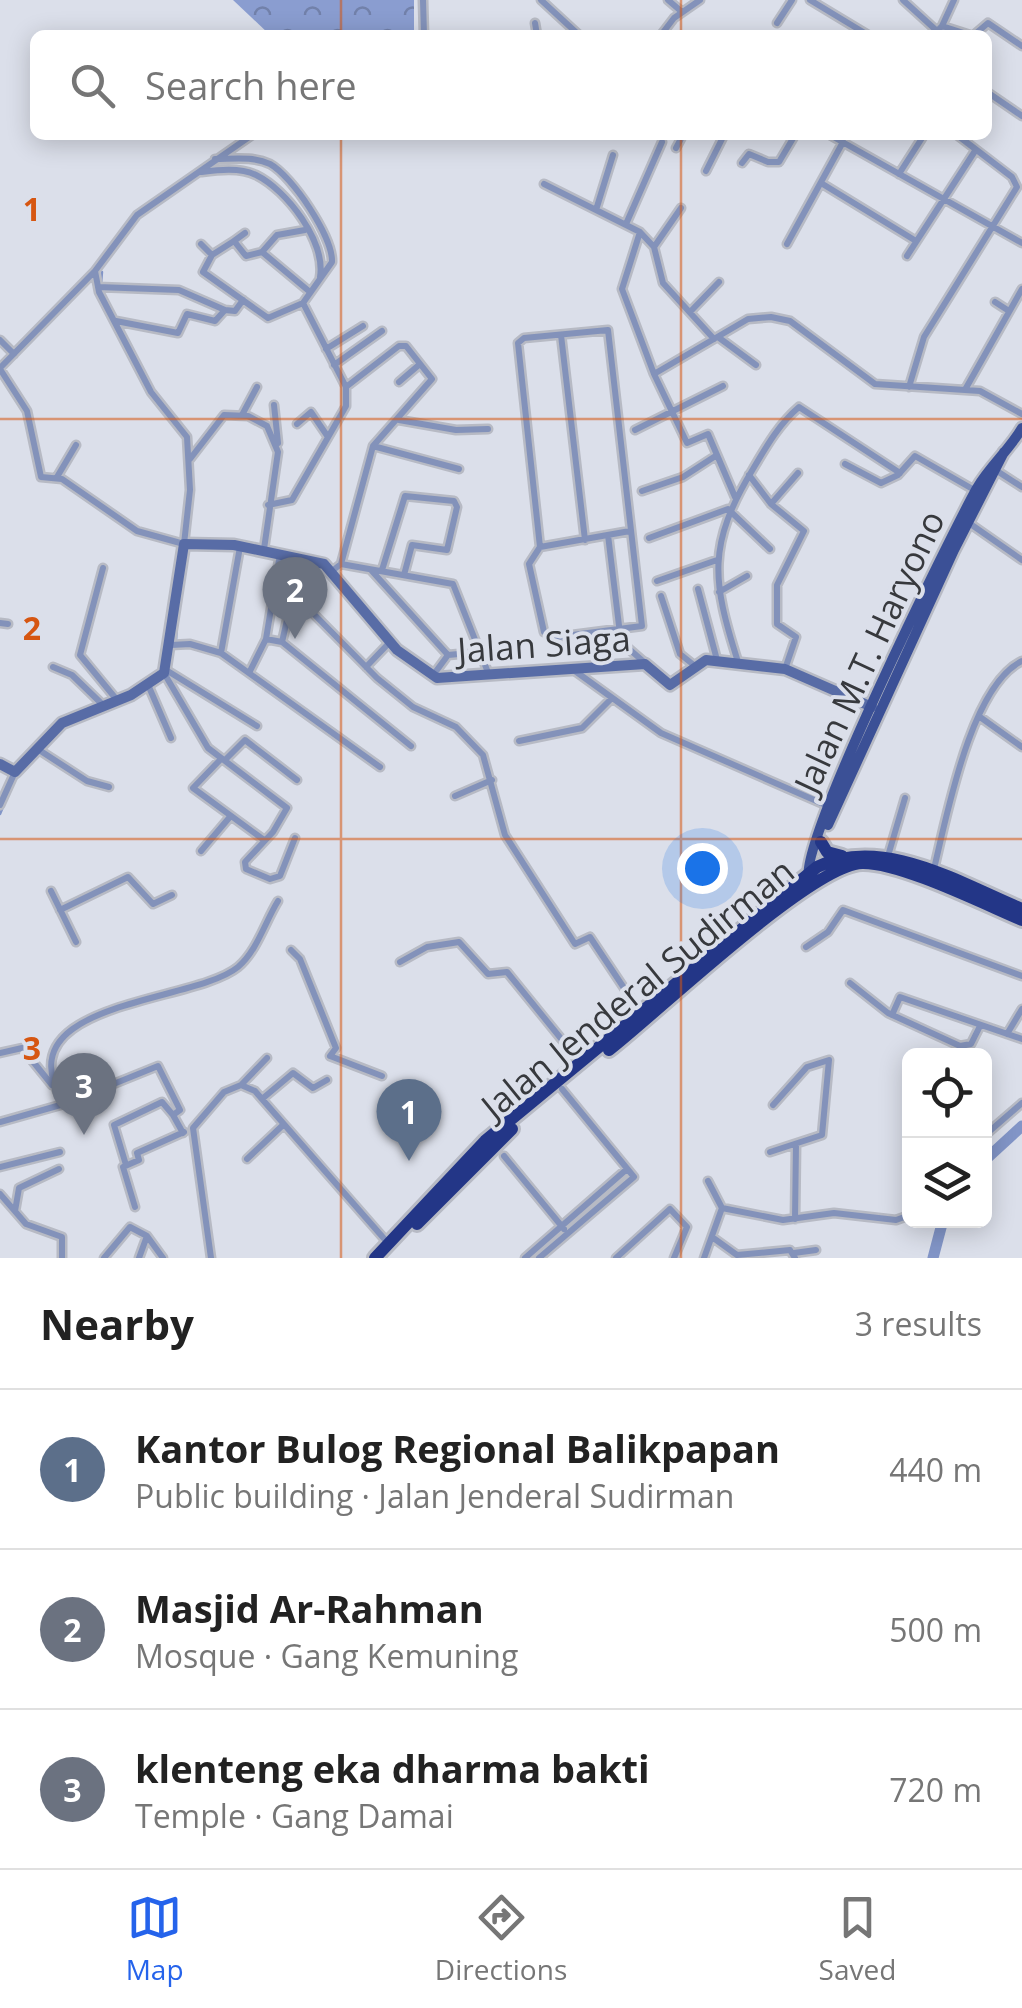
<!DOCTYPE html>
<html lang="en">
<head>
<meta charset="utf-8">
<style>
	:root { --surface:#fff; --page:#f6f6f6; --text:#222; --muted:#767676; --line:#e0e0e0; --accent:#2563eb }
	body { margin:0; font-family:"Open Sans",sans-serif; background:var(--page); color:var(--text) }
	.controls { position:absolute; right:30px; bottom:30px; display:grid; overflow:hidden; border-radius:15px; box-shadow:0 5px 25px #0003 }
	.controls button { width:90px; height:90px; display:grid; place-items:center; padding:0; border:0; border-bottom:2px solid var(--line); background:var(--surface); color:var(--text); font:50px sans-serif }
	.you { position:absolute; left:702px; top:868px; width:35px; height:35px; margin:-25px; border:8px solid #fff; border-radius:50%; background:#1a73e8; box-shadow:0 0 0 15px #1a73e833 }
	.badge { display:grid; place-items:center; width:65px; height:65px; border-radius:50%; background:var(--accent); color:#fff; font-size:32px; font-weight:700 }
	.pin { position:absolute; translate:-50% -82px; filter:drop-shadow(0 2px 5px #0008) }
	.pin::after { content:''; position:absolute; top:52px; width:35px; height:30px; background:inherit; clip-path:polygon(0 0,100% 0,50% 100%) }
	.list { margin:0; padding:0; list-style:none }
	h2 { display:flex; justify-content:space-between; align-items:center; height:130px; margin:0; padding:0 40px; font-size:42px }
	h2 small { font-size:32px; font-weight:400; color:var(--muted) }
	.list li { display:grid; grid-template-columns:65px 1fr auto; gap:30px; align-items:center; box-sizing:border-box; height:160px; padding:0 40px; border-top:2px solid var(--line) }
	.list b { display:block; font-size:38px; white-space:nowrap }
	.list p { margin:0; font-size:32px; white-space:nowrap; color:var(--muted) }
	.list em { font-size:32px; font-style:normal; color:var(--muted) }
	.icon { flex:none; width:55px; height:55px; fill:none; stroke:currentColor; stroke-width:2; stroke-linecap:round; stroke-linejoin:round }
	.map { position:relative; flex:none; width:1022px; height:1258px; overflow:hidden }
	.search { position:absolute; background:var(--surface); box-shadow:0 5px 25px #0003; left:30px; right:30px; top:30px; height:110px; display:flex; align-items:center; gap:25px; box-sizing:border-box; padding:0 35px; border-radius:15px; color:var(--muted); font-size:38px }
	.sheet { height:610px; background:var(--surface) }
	nav { display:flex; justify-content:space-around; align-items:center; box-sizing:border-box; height:140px; border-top:2px solid var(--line); background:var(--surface); font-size:28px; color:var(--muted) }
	nav a { display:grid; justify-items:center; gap:5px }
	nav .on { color:var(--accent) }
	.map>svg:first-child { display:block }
	.forest { fill:url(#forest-crowns) }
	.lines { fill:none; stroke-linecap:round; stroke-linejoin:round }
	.stream { stroke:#8295c7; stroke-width:2.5 }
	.river { stroke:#8295c7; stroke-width:11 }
	.street-casing { stroke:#b7bac4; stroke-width:11 }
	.secondary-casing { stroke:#b7bac4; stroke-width:15 }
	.primary-casing { stroke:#b7bac4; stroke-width:15 }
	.highway-casing { stroke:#b7bac4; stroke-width:18 }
	.street { stroke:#8392ba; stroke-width:6 }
	.secondary { stroke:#586ca6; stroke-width:10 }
	.primary { stroke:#3b5096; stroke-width:10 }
	.highway { stroke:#233687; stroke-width:12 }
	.grid { fill:none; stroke:#d65611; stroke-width:2.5; stroke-opacity:0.55 }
	.labels { text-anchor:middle; stroke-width:8; stroke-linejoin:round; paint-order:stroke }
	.street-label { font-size:35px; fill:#37393d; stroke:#dbdfea }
	.grid-label { font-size:32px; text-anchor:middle; font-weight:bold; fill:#d65611; stroke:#dbdfea; stroke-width:8; stroke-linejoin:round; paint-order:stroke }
</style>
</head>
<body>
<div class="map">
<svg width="1022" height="1258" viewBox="0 0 1022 1258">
	<defs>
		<pattern id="forest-crowns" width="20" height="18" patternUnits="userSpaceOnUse" patternTransform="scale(2.5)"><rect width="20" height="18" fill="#8a9dd0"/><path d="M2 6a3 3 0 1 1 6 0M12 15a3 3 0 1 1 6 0" fill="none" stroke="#7281aa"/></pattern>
	</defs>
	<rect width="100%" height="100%" fill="#dbdfea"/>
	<path class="forest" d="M233,0H414V35H270Z"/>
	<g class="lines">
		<path class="stream" d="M101,284L102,272
			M176,419L187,432
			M176,641L177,619
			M0,814L5,802"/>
		<path class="river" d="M984,1161L1022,1126
			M933,1258L943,1220"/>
		<g class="street-casing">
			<path id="street" d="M423,0L424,35
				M541,0L579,35
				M668,0L682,12
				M810,0L868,35
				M903,0L937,31
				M535,23L537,35
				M777,23L792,0
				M942,26L954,0
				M661,35L674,18L700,0
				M933,35L942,26L970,35
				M974,35L988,23L1022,46
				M987,92L1022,116
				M830,135L1022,243
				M676,148L683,135
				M215,159C233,159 253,156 270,164C292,176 333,237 332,262L303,303
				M742,163L749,154L768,162H779L795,135
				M706,171L724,135
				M201,172C217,170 240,167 256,175C287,190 326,242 320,277
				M899,174L924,135
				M821,183L916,241
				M544,184L640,232L654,247L663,283L714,339
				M596,210L613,155
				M626,224L662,142
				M305,230L277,235L262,252L310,292
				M640,232L622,289L654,374L748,319L771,317L790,321L875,384L980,391L1022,414
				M234,241L245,233
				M201,244L212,255
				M787,244L843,142
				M654,247L681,208
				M262,252L246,256L234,241L212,255L203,272L268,318L303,303L346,387
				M907,256L975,151
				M98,287L179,290L225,310
				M995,302L1009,311
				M690,312L719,282
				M116,321L178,333L187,314L215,321L225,310L235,311L243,300
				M561,335L585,540
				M718,337L756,365
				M0,340L14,354
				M326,349L363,326
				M334,365L382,331
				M0,368L94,272
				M0,369L27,411L41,477L62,479L137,531L184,544L190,490L187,437L151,392L99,292L95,271L137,215L252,135
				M654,374L687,443L708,434L735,497
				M399,382L420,364
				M909,387L924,337L1017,187L1012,177L957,135
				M966,388L1022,289
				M274,405L278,443
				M242,415L257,387
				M399,420L456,430L488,429
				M297,424L311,412L328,437
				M635,430L723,386
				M373,446L459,469
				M190,459L224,415L248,416L267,426L278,452L264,549
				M845,464L881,483L898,475L915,456L976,491
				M997,471L1022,487
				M749,475L771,504L804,531L777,585V624L796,637L785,669
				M57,477L76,445
				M642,491L683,477L717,455
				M771,504L798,473
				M268,505L292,500L346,406V387L399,346H406L432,379L373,446L341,564
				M969,523L1022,560
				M608,535L621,642L644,662
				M649,538L728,509L770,549
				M540,547L518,343L524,338L608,330L642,626L557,637L544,632L529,564L540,547L630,531
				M103,568L80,655L117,700
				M371,570L448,655L480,652
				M382,570L405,496L454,501L457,507L447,550L412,545L404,575
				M332,571L341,564L453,584L489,675
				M657,581L717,560
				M698,589L717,660
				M719,592L747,576
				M661,596L680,654L695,666
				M0,623L8,624
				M266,639L282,642L411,746
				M282,642L290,607L300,600L377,678L413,707L456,727L483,755L505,835L575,944L590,937L640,1012
				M171,645L190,644L221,653L380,767
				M221,653L240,547
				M738,662C712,580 707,545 753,469C766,447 779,424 799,407L900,473
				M53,667L72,675L103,705
				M366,667L390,642
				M166,670L257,726
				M575,671L661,733L828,806
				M164,673L208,748L287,808L273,832L245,862L246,869L270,879L280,876L295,838
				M249,673L266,639L280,554
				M434,674L448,655
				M149,687L171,738
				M980,717L1022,747
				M519,741L582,728L612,698
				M36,748L87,781L109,787
				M226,759L245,740L297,780
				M220,760L193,788L264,840
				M455,796L492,780
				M0,805L15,772
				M201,851L229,818
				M888,856L905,798
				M933,873C946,820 970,686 1022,661
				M51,891L76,942
				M60,910L128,877L153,904L172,895
				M806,947L828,932L843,910L1022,976
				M291,950L300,959L336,1048L330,1056L382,1076
				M400,962L427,947L459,942L488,974L507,972L580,1062
				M850,983L888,1013L960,1046L971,1044L980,1026
				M892,1015L900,997L1022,1039
				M1007,1034L1022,1009
				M0,1053L22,1048L52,1085
				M242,1084L267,1058
				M262,1099L293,1073L313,1088L327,1080
				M64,1104C0,1000 193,1004 238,967C257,951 265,922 278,901
				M0,1122L64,1104L158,1066L180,1110L173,1115L183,1133
				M984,1136L1022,1103
				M770,1152L822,1135L829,1060L807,1067L773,1105
				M504,1156L564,1229
				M247,1159L283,1125
				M126,1165L114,1125L162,1102L173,1115
				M0,1167L60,1152
				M708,1181L722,1208L783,1220L834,1213L896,1220L910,1215
				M0,1194L26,1224L62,1237V1258
				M135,1207L123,1167L139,1160L137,1153L184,1132
				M15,1211L19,1188L59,1169
				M795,1219L796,1144
				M712,1237L737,1255L790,1250L795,1258
				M794,1253L816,1250
				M104,1258L130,1227L147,1236L163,1258
				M139,1258L147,1236
				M211,1258L193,1128L224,1092L241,1085L255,1091L387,1242
				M525,1258L627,1169
				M539,1258L634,1177L562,1089
				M616,1258L670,1209L687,1227L674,1258
				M704,1258L722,1208"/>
		</g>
		<g class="secondary-casing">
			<path id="secondary" d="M0,764L15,772L62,723L131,695L164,673L184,544L234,545L324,564L397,650L437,678L645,664L670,685L706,660L785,669L872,707"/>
		</g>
		<g class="primary-casing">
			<path id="primary" d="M828,825L954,550L1004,452
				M809,878C797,846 951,535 977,488C990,466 1010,449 1022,428"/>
		</g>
		<g class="highway-casing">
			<path id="highway" d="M821,842L827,852L842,856
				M609,1050C658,1012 811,865 862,863C900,862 984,904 1022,920
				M417,1224L512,1129
				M375,1258L485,1141L817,867C883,835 961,884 1022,909"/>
		</g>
		<use href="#street" class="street"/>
		<use href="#secondary" class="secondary"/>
		<use href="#primary" class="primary"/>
		<use href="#highway" class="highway"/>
	</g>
	<path class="grid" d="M341,0V35M681,0V35M341,135V1258M681,135V1258M0,419H1022M0,839H1022"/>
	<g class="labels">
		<g class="street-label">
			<text transform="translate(544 645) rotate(-4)" y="12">Jalan Siaga</text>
			<text transform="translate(870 652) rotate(-65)" y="12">Jalan M.T. Haryono</text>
			<text transform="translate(638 989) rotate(-39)" y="12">Jalan Jenderal Sudirman</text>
		</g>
	</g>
	<g class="grid-label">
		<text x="32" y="221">1</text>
		<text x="32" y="640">2</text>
		<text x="32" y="1060">3</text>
	</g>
</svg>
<div class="controls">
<button><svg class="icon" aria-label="locate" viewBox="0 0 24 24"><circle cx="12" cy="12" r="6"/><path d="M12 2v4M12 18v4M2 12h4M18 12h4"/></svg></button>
<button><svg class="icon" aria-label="layers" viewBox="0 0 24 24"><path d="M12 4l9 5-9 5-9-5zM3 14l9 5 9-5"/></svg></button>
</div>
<div class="you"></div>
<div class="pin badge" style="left:409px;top:1161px;background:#5c6f8a">1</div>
<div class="pin badge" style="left:295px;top:639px;background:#6b7280">2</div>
<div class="pin badge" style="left:84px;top:1135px;background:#6b7280">3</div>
<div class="search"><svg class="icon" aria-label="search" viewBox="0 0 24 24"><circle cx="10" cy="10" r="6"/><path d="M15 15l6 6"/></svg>Search here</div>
</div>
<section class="sheet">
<h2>Nearby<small>3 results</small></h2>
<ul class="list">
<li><span class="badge" style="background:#5c6f8a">1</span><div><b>Kantor Bulog Regional Balikpapan</b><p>Public building · Jalan Jenderal Sudirman</p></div><em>440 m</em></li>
<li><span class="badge" style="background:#6b7280">2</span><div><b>Masjid Ar-Rahman</b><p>Mosque · Gang Kemuning</p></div><em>500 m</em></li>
<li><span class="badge" style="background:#6b7280">3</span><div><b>klenteng eka dharma bakti</b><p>Temple · Gang Damai</p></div><em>720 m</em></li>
</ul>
</section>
<nav>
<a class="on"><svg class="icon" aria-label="map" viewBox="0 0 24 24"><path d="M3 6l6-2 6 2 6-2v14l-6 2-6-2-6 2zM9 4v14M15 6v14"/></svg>Map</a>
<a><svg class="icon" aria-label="directions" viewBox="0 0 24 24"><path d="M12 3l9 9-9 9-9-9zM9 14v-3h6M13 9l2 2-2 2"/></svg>Directions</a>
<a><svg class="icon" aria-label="saved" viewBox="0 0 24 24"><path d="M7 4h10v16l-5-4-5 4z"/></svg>Saved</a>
</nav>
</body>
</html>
